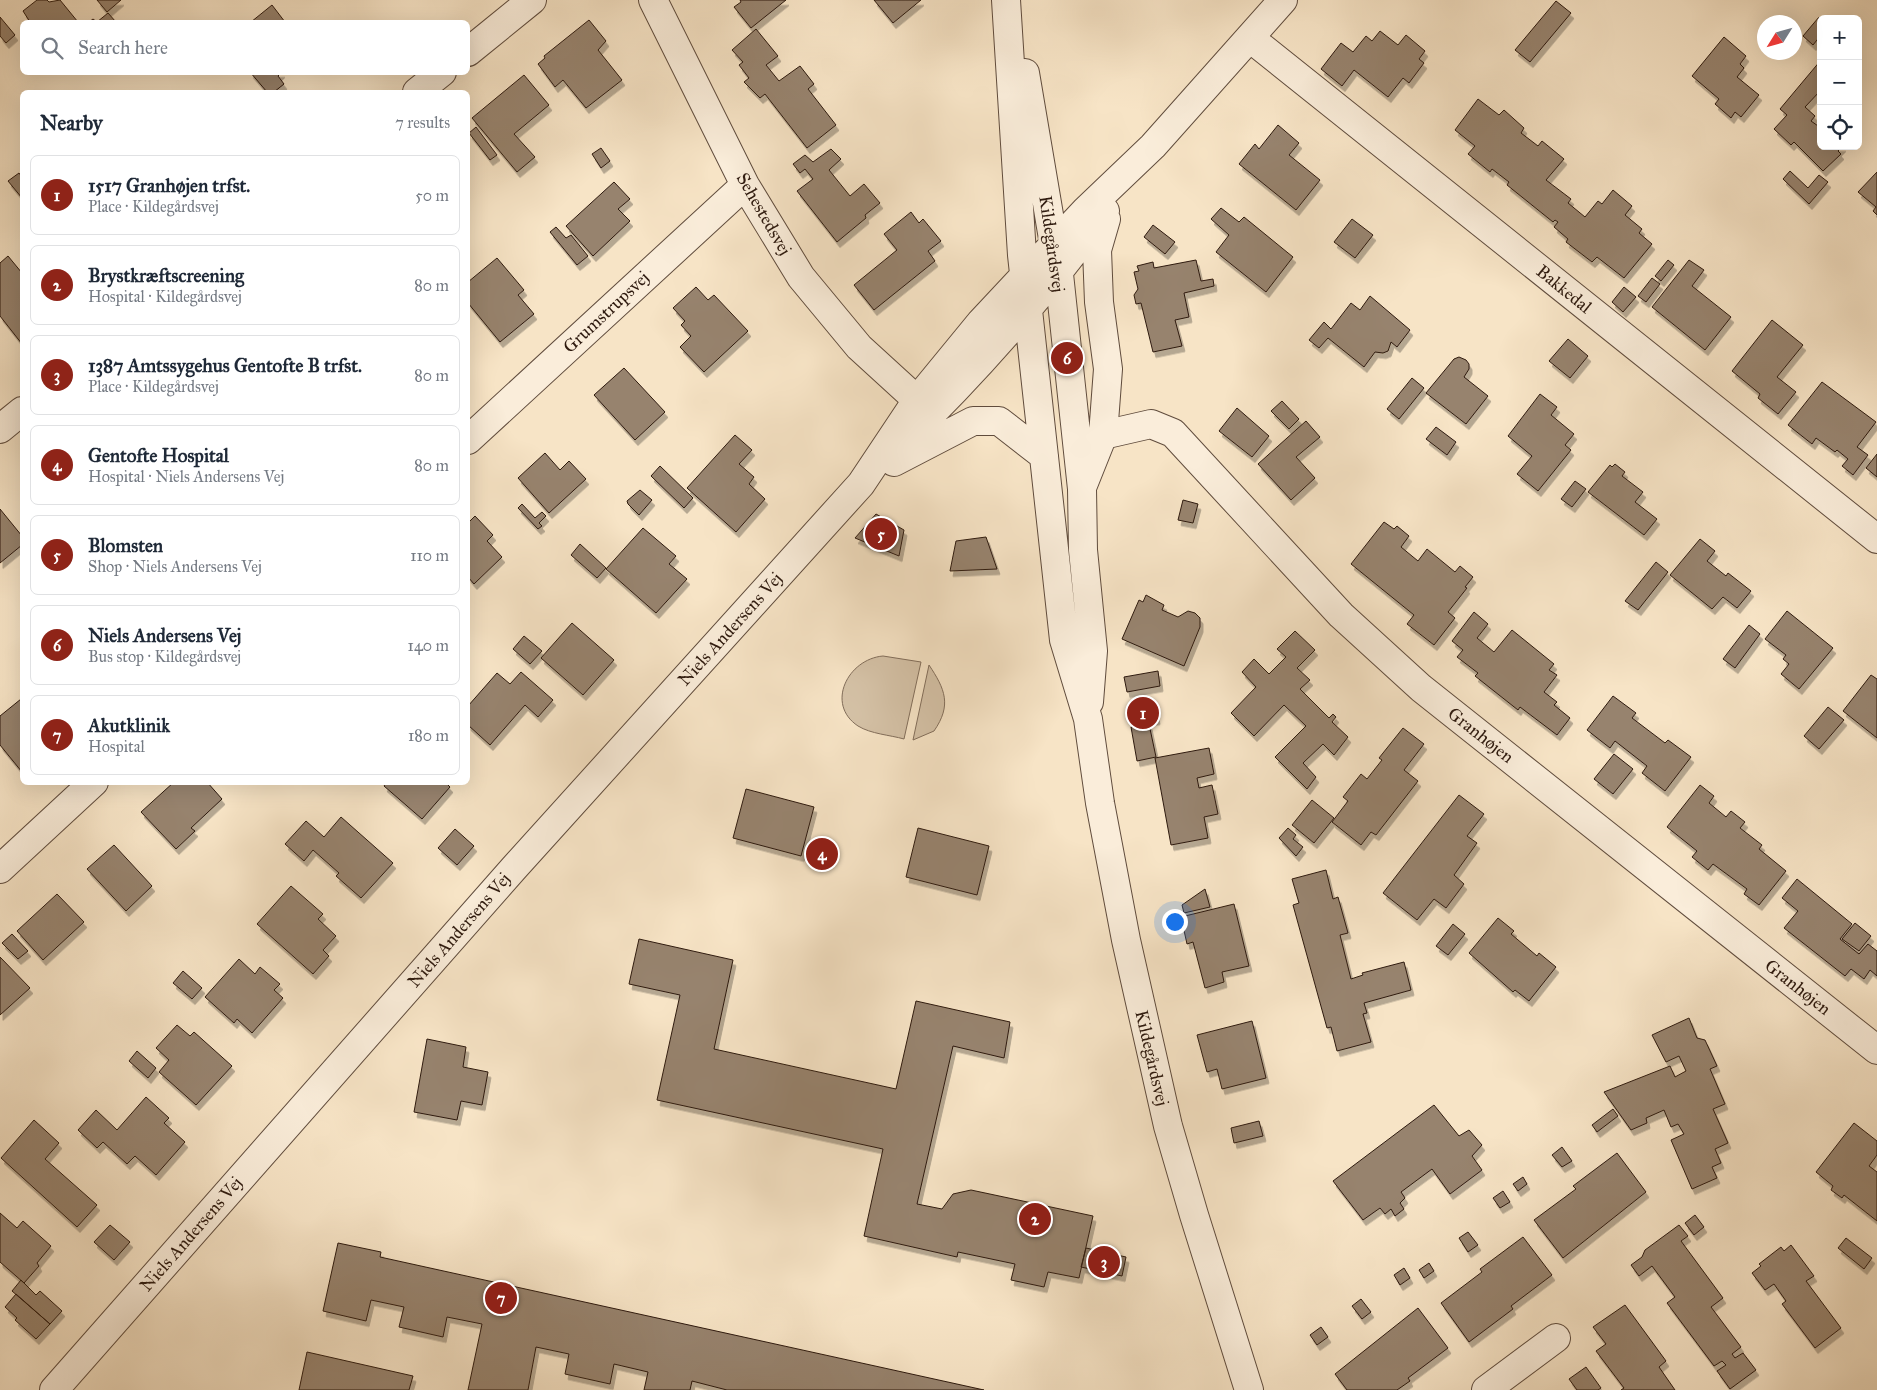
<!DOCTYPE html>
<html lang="en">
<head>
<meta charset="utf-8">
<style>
	:root { --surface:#fff; --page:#f2f2f3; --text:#1f2937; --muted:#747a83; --line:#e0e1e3; --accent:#8f2418 }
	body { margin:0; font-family:"IM FELL Great Primer",serif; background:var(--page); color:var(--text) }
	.controls { position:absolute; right:15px; top:15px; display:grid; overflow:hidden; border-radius:8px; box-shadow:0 5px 20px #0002 }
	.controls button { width:45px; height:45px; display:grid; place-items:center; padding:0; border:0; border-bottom:1px solid var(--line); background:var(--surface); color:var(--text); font:25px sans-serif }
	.compass { position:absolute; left:1757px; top:15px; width:45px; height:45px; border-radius:50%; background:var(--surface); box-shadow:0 5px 20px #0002; rotate:233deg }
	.you { position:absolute; left:1174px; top:921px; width:18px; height:18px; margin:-12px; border:4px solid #fff; border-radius:50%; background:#1a73e8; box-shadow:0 0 0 8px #1a73e833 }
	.badge { display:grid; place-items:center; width:32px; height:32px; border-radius:50%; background:var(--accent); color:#fff; font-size:16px; font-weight:700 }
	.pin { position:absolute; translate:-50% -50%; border:2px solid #fff; box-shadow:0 1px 5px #0006 }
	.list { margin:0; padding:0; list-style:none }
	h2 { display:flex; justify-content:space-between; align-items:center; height:65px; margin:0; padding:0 20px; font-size:21px }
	h2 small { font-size:16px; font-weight:400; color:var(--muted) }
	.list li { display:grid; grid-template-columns:32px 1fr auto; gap:15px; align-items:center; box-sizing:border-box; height:80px; margin:0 10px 10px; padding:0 10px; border:1px solid var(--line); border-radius:8px }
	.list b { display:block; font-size:19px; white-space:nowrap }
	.list p { margin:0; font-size:16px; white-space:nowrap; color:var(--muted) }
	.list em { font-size:16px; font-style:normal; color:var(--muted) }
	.icon { flex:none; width:28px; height:28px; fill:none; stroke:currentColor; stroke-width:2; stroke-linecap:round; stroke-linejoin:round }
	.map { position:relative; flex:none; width:1877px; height:1390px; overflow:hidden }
	.search { position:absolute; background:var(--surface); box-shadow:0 5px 20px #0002; left:20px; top:20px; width:450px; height:55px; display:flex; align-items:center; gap:12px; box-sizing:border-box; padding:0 18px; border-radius:8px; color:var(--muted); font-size:19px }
	.panel { position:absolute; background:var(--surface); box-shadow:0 5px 20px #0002; left:20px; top:90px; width:450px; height:695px; border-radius:8px }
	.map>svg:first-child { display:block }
	.green { fill:#d5c2a7; stroke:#826e5b }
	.building { fill:#97836e; stroke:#2e1a0f; filter:url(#shadow) }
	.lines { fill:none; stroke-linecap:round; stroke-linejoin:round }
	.minor-casing { stroke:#604c3d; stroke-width:30 }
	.tertiary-casing { stroke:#604c3d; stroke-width:30 }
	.minor { stroke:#faedda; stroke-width:28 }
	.tertiary { stroke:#faedda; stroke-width:28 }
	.labels { text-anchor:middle; stroke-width:5; stroke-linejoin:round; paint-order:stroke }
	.street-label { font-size:18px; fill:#2e1a0f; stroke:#faedda }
</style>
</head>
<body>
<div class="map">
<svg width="1877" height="1390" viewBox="0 0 1877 1390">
	<defs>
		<filter id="shadow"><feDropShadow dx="3" dy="5.5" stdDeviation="0" flood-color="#0004"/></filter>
	</defs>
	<rect width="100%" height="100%" fill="#f7e4c6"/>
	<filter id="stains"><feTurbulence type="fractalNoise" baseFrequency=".004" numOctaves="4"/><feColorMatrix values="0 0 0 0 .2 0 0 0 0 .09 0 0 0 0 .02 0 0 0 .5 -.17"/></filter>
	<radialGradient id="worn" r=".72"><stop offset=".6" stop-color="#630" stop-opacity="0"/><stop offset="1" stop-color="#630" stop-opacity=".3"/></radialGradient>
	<path class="green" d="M883,656L921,662L904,739C890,735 871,734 858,726C825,704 848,659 883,656Z
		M929,665C945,689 952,705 934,731L913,740Z"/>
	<path class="building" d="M37,0H47L49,2L60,0L78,22H30L23,11Z
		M97,0H121L107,12Z
		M740,0H786L751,28L734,7L741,2Z
		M874,0H921L893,23Z
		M1556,1L1571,13L1530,62L1515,50Z
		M272,5L285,22H251Z
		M108,13L116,22H89L93,19L97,22Z
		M0,17L15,35L6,43L0,36Z
		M1819,17L1821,35L1813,45L1803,36Z
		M589,20L606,41L598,50L622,80L586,108L563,80L555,87L538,64L545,58L544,56Z
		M756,29L778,56L766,65L779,81L800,66L814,84L808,89L836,125L807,148L765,94L760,98L744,82L749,78L739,65L743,62L732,50Z
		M1380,31L1398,45L1406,35L1425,51L1419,59L1424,63L1409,83L1403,78L1388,97L1354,70L1342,86L1321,69L1341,43L1353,52L1366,36L1372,41Z
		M1724,37L1746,56L1740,64L1744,68L1737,77L1759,95L1741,117L1735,112L1731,118L1715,104L1719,99L1692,76Z
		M1821,60V90L1805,107L1815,116L1811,121L1821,128V146H1843L1838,151L1841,154L1823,171L1794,142L1791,145L1774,129L1787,115L1780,109Z
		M250,72H282L278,76L284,84L274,92H267Z
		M524,75L549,105L514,134L535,157L517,172L472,118Z
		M1478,99L1499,115L1504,110L1524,128L1521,133L1538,146L1542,141L1564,159L1546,180L1571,199L1568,203L1585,217L1598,201L1602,204L1613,190L1632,206L1625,215L1642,229L1639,233L1652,244L1624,278L1597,257L1592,262L1566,242L1568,239L1554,227L1558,222L1555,220L1553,222L1507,185L1509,182L1492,169L1490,172L1468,154L1475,146L1455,130Z
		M1278,125L1299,143L1289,155L1320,180L1296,210L1239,164L1255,144L1259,149Z
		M476,127L497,155L490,160L469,133Z
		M601,148L610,161L601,168L592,154Z
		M831,149L841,159L829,170L850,196L864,184L880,203L865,215L866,218L837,242L797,191L813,179L805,169L800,173L793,164L805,155L813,162Z
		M1790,171L1808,188L1819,175L1828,182L1809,204L1783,179Z
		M1877,172V215L1873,211L1876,207L1858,192Z
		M19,173L22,177V198L8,181Z
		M614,182L630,199L618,209L630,221L593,256L566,226Z
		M1221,208L1239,222L1244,217L1293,257L1266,292L1216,252L1229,235L1211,219Z
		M911,212L919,223L923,219L941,241L928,251L935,261L874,310L854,285L897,250L884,234Z
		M1352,219L1373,235L1355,258L1334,242Z
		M1153,225L1175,242L1165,254L1144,237Z
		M556,227L566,238L571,235L588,256L577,265L550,232Z
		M8,256L22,273V344L0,316V263Z
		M497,258L524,290L518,295L534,314L500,342L468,303V282Z
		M1196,260L1201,281L1213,279L1214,286L1184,293L1189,317L1175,320L1182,346L1153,352L1141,303L1136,304L1134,295L1138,289L1134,272L1139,271L1137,266L1153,262L1154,268Z
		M1668,260L1674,265L1661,281L1655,276Z
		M1689,260L1704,270L1692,286L1731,317L1705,350L1652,307Z
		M1652,278L1660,284L1646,302L1638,296Z
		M696,287L708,300L714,295L748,331L704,372L680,347L691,336L681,325L685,321L673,308Z
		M1624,287L1636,297L1623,312L1612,302Z
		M1370,296L1410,330L1397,347L1391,342L1388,351L1383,353L1375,352L1364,367L1328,338L1319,348L1309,340L1324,322L1331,329L1351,303L1360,310Z
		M1772,320L1803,345L1777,377L1796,392L1778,414L1758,398L1760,394L1732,371Z
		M1568,339L1588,356L1570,378L1549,361Z
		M1459,357L1466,360L1469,364V369L1464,377L1488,396L1466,424L1426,393L1454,359Z
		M624,368L665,412L635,440L594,395Z
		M1412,378L1424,388L1399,419L1387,409Z
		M1822,382L1876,422L1857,447L1868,455L1853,475L1842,466L1848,459L1837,450L1835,452L1816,438L1812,444L1788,425Z
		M1540,394L1557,407L1551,415L1574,434L1565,445L1571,450L1538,491L1517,474L1532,456L1508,436Z
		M1282,401L1299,419L1289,429L1271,411Z
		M1237,408L1269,436L1252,457L1219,431Z
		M1306,421L1320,437L1296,457L1315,478L1291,500L1258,464Z
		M1436,427L1456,442L1447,455L1426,439Z
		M735,435L752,450L739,464L754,477L749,484L765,499L736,532L687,488Z
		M545,453L560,470L569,461L586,479L549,513L518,478Z
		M1877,454V477L1866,468Z
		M1615,464L1625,472L1622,476L1643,492L1635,502L1657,519L1644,535L1588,492L1610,465L1612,467Z
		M660,466L693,498L684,508L651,476Z
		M1575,481L1586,489L1572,507L1561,499Z
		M640,490L652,500L639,515L628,504L627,501Z
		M1183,500L1198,504L1193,523L1178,520Z
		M522,504L535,518L542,512L546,516L539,523L542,526L538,529L518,508Z
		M0,509L22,536V545L0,563Z
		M876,514L904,530L899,556L855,538Z
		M475,516L493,535L487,541L502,557L474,584L468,577V519L469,522Z
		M1384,522L1394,529L1397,526L1409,536L1401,547L1418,561L1427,549L1455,572L1460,566L1473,577L1465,587L1467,588L1448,612L1455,618L1434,645L1407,624L1414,615L1351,564Z
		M643,528L676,556L669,564L687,579L656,613L606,569Z
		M986,537L997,569L950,571L956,541Z
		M1700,539L1715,551L1707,561L1726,576L1728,573L1751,591L1737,608L1723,597L1712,609L1670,575Z
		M580,544L606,568L597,578L571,555Z
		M1656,562L1668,572L1638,610L1625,601Z
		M1146,595L1164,605L1162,610L1178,617L1188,611L1195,613L1200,618V627L1184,666L1122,639L1139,600L1143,602Z
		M1787,611L1833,648L1799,689L1781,674L1789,664L1783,659L1786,655L1765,639Z
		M1474,612L1488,624L1477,638L1494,652L1512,630L1554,664L1549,670L1557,675L1544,692L1557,702L1554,705L1570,718L1557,735L1520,707L1518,710L1475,676L1478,673L1457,657L1463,650L1452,641Z
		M572,623L614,660L583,695L541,658Z
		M1749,625L1760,634L1735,668L1723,659Z
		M1295,631L1315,650L1297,668L1310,680L1300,689L1329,718L1333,714L1336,717L1332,722L1348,737L1334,755L1323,744L1303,763L1316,777L1307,789L1275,757L1306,726L1284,705L1254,736L1231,713L1256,687L1242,672L1254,659L1269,674L1286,657L1277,649Z
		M524,636L542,651L530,664L513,649Z
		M1158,671L1160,686L1127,692L1124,677Z
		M521,672L553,700L538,717L525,705L490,745L468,725V706L497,673L510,684Z
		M1871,675L1877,679V738L1843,711Z
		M1613,696L1636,713L1632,718L1665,743L1668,740L1691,757L1665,791L1642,773L1647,766L1615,741L1610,748L1587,730Z
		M21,699L22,701V772L0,745V716Z
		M1154,703L1157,719L1132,723L1129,708Z
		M1828,707L1844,720L1819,749L1804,736Z
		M1149,724L1156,757L1137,761L1131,727Z
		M1403,728L1424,744L1404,770L1418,781L1376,835L1371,832L1361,845L1332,822L1348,801L1343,797L1361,774L1367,779L1382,760L1379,758Z
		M1209,748L1214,774L1197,778L1199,788L1212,785L1218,814L1204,817L1208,838L1171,845L1155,758Z
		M1614,754L1633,769L1613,794L1594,779Z
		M174,782H207L222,799L191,828L195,831L176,849L141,812Z
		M387,782H445L450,787L422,819L384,786Z
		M1700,785L1714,796L1709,803L1726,817L1731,811L1745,822L1740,828L1762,845L1759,849L1786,871L1759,905L1744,894L1747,889L1732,878L1713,864L1708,870L1692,857L1697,851L1667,827Z
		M746,789L814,807L801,856L733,838Z
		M1459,795L1484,814L1467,836L1477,843L1454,875L1464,884L1446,908L1434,899L1417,920L1383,893Z
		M1312,800L1334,818L1314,843L1292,825Z
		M341,817L393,863L361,898L336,876L339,873L313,850L304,861L285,844L306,821L324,837Z
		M918,828L989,846L977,895L906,877Z
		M1288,828L1296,835L1293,839L1303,847L1296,856L1279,838Z
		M455,829L474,846L457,865L438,848Z
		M114,845L152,886L126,911L87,869Z
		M1326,870L1333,899L1338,897L1348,933L1340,935L1351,979L1363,975L1362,973L1404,962L1411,990L1364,1003L1367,1013L1363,1014L1371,1042L1337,1051L1331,1027L1327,1028L1293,905L1299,903L1292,879Z
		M1797,879L1852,924L1840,939L1859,954L1868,944L1877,951V976L1870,970L1864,979L1851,969L1845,976L1784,928L1798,911L1782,898Z
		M291,886L323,914L318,919L336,936L323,950L329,956L313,974L257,924Z
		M1205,889L1210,907L1184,913L1182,905Z
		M57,894L84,922L43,960L17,931Z
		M1234,904L1249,966L1222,972L1224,982L1205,988L1193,942L1187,944L1181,917Z
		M1498,918L1514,931L1511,934L1537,956L1539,953L1556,967L1529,1001L1515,990L1513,992L1469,953Z
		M1855,923L1871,936L1859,951L1842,939Z
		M1453,924L1465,934L1448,955L1436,946Z
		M12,934L28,951L18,959L2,943Z
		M639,939L733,960L714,1049L896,1089L916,1001L1010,1022L1004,1058L953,1046L917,1204L942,1209L953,1194L971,1190L1093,1216L1079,1278L1048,1272L1044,1287L1011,1280L1015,1264L958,1252L957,1257L864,1236L883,1149L657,1100L680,995L629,984Z
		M0,957L30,988L0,1015Z
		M239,959L255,974L260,967L280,984L274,990L283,998L252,1033L237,1019L234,1023L205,997Z
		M183,971L202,988L192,999L173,983Z
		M1689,1018L1697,1038L1705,1040L1717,1066L1710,1069L1725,1104L1713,1109L1728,1143L1715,1149L1721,1163L1712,1167L1717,1178L1692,1189L1671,1140L1684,1134L1678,1124L1671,1127L1664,1110L1646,1118L1647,1123L1631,1130L1604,1092L1670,1066L1675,1077L1686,1071L1679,1056L1666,1062L1652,1035Z
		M1252,1021L1266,1078L1222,1089L1217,1069L1207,1072L1197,1035Z
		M177,1025L190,1036L194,1032L232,1066L196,1105L159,1072L169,1060L156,1048Z
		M427,1039L466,1047L463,1067L488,1072L482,1105L461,1101L457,1120L414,1112Z
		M137,1051L156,1068L148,1078L129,1061Z
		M146,1097L169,1118L164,1123L185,1142L156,1175L135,1156L127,1164L103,1142L97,1148L78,1130L96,1110L117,1130Z
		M1434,1105L1459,1136L1469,1130L1482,1145L1472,1156L1482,1170L1450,1194L1432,1169L1401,1192L1405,1198L1400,1203L1404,1209L1395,1216L1391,1209L1385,1214L1380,1208L1363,1220L1333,1181Z
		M1613,1109L1618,1116L1597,1132L1592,1125Z
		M34,1120L59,1143L45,1159L97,1205L77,1227L1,1158Z
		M1259,1121L1263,1136L1234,1143L1231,1128Z
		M1854,1123L1877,1141V1155L1869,1166L1877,1172V1221L1844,1195L1842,1198L1831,1190L1833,1186L1816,1172Z
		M1562,1147L1572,1161L1562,1167L1552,1155Z
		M1617,1153L1646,1192L1563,1258L1534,1220L1576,1189L1573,1186Z
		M1523,1177L1527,1184L1518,1191L1513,1184Z
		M1503,1191L1510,1202L1500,1208L1493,1198Z
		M0,1213L17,1228L23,1221L51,1246L37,1263L39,1266L24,1283L0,1262Z
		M1695,1215L1704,1227L1694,1235L1685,1223Z
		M110,1225L130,1242L114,1260L94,1242Z
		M1679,1225L1688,1236L1681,1241L1723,1298L1711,1307L1741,1347L1732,1354L1735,1358L1743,1353L1756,1370L1730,1389L1717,1371L1726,1365L1722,1361L1714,1366L1667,1303L1675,1297L1652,1266L1639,1276L1631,1265L1642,1257L1645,1250Z
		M1468,1232L1478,1245L1468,1252L1459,1238Z
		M1523,1237L1552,1275L1511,1306L1513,1309L1469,1342L1441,1303L1482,1272L1480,1269Z
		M1846,1238L1872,1258L1864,1269L1838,1248Z
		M338,1243L381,1252L380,1257L984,1390H727L692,1381L690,1390H644L648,1372L614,1364L610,1384L565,1374L569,1354L536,1347L528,1390H468L482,1324L447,1317L443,1337L399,1327L404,1307L371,1300L366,1321L323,1311Z
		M1791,1245L1814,1276L1806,1281L1841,1328L1815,1348L1782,1304L1786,1301L1774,1284L1765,1290L1752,1273L1761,1266L1759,1264L1781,1247L1784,1251Z
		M1086,1248L1126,1257L1122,1276L1081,1267Z
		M1429,1263L1434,1271L1424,1278L1419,1270Z
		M1404,1268L1410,1278L1400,1285L1394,1275Z
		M21,1280L36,1295L40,1291L62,1311L50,1324L12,1291Z
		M16,1294L50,1324L36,1339L15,1320L17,1318L5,1307Z
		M1361,1299L1371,1312L1362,1319L1352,1306Z
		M1625,1305L1666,1361L1659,1367L1675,1390H1621L1624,1388L1596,1351L1606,1344L1593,1327Z
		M1418,1308L1448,1348L1408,1378L1410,1381L1397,1390H1347L1335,1374Z
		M1321,1327L1328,1337L1317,1345L1310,1335Z
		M307,1352L413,1376L409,1390H299Z
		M1586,1367L1601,1388L1598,1390H1577L1569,1379Z"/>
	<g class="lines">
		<g class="minor-casing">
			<path id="minor" d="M653,0L745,185L801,277L859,347L917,400
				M1250,38L1877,539
				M468,52L532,0
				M417,92L442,72
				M0,429L22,411
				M1103,435L1151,424L1173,433L1341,615L1421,688L1877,1050
				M468,440L745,185
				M0,869L94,782
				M1486,1390L1556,1338"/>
		</g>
		<g class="tertiary-casing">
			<path id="tertiary" d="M1006,0L1022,255L1064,640L1088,719L1100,803L1126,940L1168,1126L1194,1215L1249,1390
				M1025,73L1059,274L1082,489L1083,550L1093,651L1089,702
				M900,445C976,372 1043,295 1105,211
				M894,462L973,421H999L1044,456
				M1083,485L1103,435L1108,369L1099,302L1097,250L1106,219
				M54,1390L514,868L861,484L917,400L981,322L1086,210L1153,146L1283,0"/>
		</g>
		<use href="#minor" class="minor"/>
		<use href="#tertiary" class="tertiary"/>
	</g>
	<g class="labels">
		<g class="street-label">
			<text transform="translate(764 214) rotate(60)" y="6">Sehestedsvej</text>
			<text transform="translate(1052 244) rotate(82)" y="6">Kildegårdsvej</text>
			<text transform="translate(1564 289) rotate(39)" y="6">Bakkedal</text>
			<text transform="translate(606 312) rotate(-43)" y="6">Grumstrupsvej</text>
			<text transform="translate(730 629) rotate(-48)" y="6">Niels Andersens Vej</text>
			<text transform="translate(1481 735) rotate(38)" y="6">Granhøjen</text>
			<text transform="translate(459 930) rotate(-49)" y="6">Niels Andersens Vej</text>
			<text transform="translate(1798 987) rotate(38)" y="6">Granhøjen</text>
			<text transform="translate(1152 1058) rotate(77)" y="6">Kildegårdsvej</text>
			<text transform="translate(191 1234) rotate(-49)" y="6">Niels Andersens Vej</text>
		</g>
	</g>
	<rect width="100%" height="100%" filter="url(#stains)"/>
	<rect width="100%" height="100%" fill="url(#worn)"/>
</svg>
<div class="controls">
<button>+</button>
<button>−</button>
<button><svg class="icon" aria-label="locate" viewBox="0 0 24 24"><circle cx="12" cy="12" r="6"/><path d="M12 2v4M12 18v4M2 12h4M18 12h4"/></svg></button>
</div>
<svg class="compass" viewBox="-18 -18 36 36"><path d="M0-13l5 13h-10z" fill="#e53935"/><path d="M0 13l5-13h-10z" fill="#747a83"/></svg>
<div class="you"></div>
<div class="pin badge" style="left:1143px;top:713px">1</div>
<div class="pin badge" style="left:1035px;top:1219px">2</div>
<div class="pin badge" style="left:1104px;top:1262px">3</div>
<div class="pin badge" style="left:822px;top:854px">4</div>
<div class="pin badge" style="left:881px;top:534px">5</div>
<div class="pin badge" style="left:1067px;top:358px">6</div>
<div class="pin badge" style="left:501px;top:1298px">7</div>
<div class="search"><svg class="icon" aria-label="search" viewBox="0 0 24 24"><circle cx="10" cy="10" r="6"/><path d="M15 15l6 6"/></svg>Search here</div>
<section class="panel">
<h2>Nearby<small>7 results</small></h2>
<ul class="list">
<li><span class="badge">1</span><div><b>1517 Granhøjen trfst.</b><p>Place · Kildegårdsvej</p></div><em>50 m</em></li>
<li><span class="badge">2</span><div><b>Brystkræftscreening</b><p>Hospital · Kildegårdsvej</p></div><em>80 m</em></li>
<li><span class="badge">3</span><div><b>1387 Amtssygehus Gentofte B trfst.</b><p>Place · Kildegårdsvej</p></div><em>80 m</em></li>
<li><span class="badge">4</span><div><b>Gentofte Hospital</b><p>Hospital · Niels Andersens Vej</p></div><em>80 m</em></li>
<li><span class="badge">5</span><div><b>Blomsten</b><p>Shop · Niels Andersens Vej</p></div><em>110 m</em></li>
<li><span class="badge">6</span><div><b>Niels Andersens Vej</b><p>Bus stop · Kildegårdsvej</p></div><em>140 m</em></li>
<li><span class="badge">7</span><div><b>Akutklinik</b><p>Hospital</p></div><em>180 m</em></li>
</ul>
</section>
</div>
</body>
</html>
